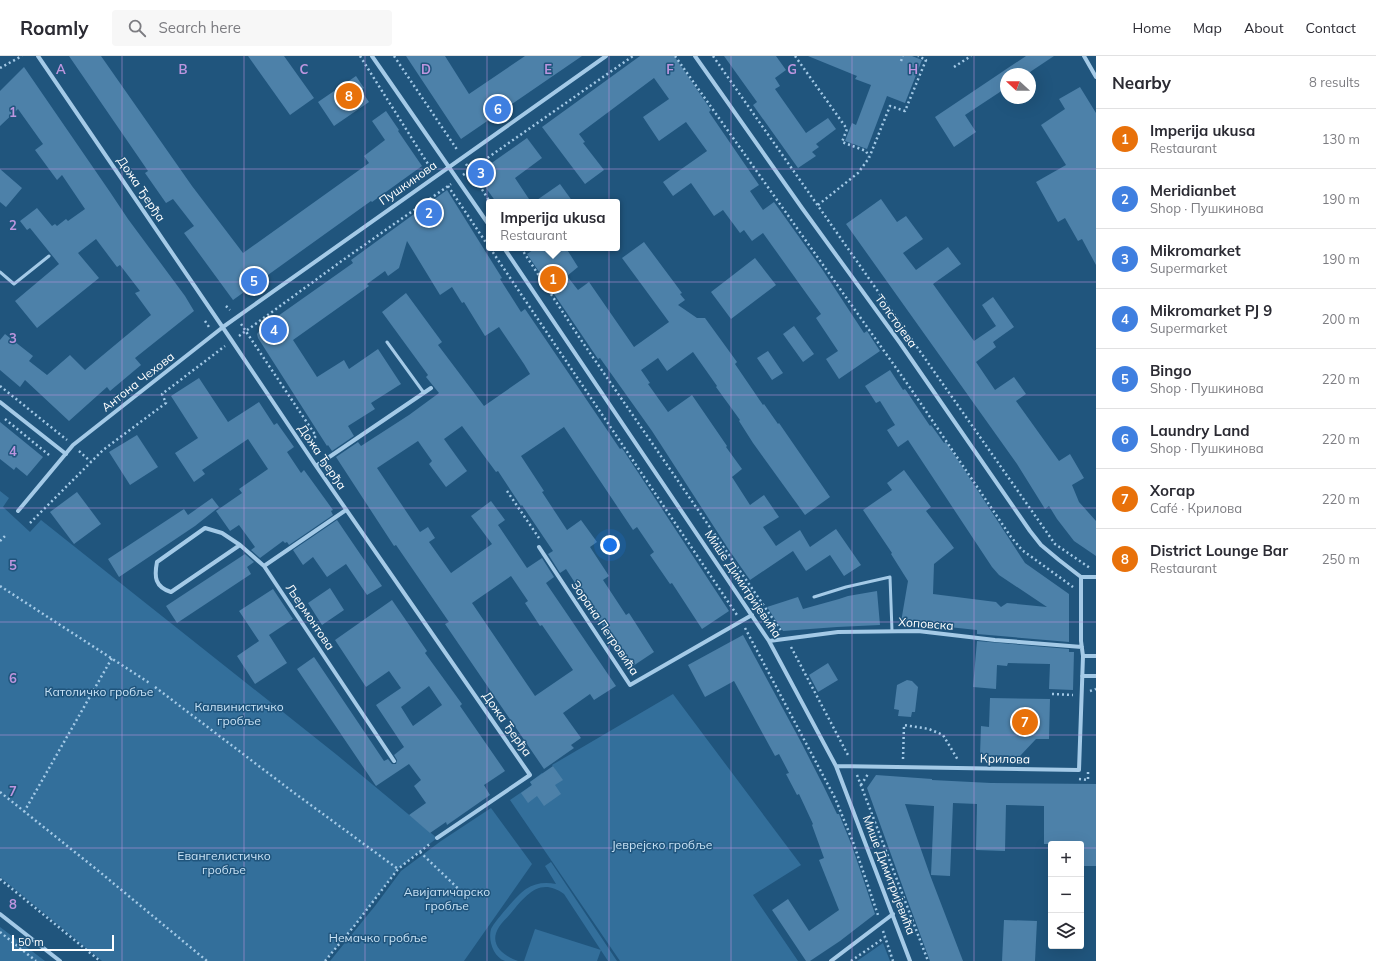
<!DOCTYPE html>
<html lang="en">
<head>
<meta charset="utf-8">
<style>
	:root { --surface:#fff; --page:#f7f7f7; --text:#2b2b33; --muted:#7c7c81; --line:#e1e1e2; --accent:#856b4a }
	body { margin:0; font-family:Mulish,sans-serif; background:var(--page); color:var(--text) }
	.controls { position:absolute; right:12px; bottom:12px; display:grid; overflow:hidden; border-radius:4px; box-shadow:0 4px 16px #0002 }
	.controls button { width:36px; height:36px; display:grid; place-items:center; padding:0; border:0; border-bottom:1px solid var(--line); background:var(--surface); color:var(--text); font:20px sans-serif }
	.compass { position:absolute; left:1000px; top:12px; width:36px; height:36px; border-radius:50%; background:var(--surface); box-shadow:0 4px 16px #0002; rotate:291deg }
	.scale { position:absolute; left:12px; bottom:10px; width:102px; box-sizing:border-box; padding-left:4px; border:2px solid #fff; border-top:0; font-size:11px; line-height:14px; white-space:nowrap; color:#fff; -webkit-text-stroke:3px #20557d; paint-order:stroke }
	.you { position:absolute; left:610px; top:489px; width:14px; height:14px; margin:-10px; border:3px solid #fff; border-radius:50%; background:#1a73e8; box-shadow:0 0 0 6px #1a73e833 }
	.badge { display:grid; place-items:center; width:26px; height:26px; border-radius:50%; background:var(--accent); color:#fff; font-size:13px; font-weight:700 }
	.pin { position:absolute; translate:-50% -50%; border:2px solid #fff; box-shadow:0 1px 4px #0006 }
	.popup { position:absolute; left:486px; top:143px; width:134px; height:52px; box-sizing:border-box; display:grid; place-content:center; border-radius:4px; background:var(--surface); filter:drop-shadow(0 1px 3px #0005); font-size:13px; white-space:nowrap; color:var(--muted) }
	.popup b { font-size:15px; color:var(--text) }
	.popup::after { content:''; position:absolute; left:50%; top:100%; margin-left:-8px; border:8px solid transparent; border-top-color:var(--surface) }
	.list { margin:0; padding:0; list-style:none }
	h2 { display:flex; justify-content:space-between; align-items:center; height:52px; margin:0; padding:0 16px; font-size:17px }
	h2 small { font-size:13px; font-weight:400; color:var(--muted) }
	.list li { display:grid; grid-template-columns:26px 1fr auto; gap:12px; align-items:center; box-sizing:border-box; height:60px; padding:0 16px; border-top:1px solid var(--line) }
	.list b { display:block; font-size:15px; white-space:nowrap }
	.list p { margin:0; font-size:13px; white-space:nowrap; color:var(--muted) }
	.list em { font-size:13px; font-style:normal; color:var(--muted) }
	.icon { flex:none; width:22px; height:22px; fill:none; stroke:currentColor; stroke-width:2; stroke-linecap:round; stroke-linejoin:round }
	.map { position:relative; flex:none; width:1096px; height:905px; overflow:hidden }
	header { display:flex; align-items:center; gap:24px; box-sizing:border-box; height:56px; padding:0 20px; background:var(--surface); border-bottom:1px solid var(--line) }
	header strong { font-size:19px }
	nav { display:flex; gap:22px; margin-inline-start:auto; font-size:14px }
	.search { width:280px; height:36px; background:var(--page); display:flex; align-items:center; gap:10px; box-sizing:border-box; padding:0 14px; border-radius:4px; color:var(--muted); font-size:15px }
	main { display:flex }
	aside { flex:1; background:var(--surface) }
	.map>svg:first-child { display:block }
	.green { fill:#336f9b }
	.building { fill:#4d81a9; fill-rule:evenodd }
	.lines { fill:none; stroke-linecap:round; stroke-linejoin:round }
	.path { stroke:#a4cae7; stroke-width:2.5; stroke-dasharray:2 3; stroke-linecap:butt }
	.lane { stroke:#a4cae7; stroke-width:3 }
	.street { stroke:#a4cae7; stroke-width:4 }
	.grid { fill:none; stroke:#bd96df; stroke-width:1; stroke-opacity:0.55 }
	.labels { text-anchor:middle; stroke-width:3; stroke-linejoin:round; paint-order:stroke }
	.street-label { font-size:12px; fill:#fff; stroke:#20557d }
	.park-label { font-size:12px; fill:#c8e2f5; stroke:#20557d }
	.grid-label { font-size:13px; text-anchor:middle; font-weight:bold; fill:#bd96df; stroke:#20557d; stroke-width:3; stroke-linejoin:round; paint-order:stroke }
</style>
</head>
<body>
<header>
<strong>Roamly</strong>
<div class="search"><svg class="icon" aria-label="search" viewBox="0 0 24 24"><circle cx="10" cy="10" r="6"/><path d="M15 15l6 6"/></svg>Search here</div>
<nav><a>Home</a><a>Map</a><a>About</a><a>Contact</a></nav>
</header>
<main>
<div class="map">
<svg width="1096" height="905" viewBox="0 0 1096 905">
	<rect width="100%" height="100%" fill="#20557d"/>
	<path class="green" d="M0,435L9,442L3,451L30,476L41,464L337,699L437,782L398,813L355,869L325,905H102L0,821Z
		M673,638L801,809L753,839L798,905H620L510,744L532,729L530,726L542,717L544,720L555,713L552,709Z
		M491,752L532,808L464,905H330L375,850L401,815L441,785Z
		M551,806L617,905H608L564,838C540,820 525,840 511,857C507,862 502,866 499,871C488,888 503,900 518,905C514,905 509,905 505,905C493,901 488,884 491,873C494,866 519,837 526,833C535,827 545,826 556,828L545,810Z
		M0,871L45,905H0Z
		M535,873L601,894L597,905H524Z
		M883,887L890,905H857Z"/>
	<path class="building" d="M69,0H101L192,130L243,197L369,107L364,100L385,84L372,65L386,55L399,74L398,75L422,110L372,146L371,145L233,244L184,177L194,170L173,143L166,147L145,117L148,115Z
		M248,0H284L314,42L290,59Z
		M406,0H445L469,38L525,0H582L461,83Z
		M640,0H674L711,54L709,56L759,129L750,135L763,154L774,146L822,213L864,277L867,275L880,295L839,323L826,303L838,295L816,262L821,258L763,177L752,185L744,174L740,177L723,154L714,160L691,127L673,140L663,126L707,95L686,66L659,85L643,61L669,43L654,22L579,78L585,86L583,87L604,114L585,128L542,71Z
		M724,0H776L786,14L775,22L780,30L775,33L806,77L828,62L836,73L816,88L819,91L812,96L816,100L798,112L753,49L757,46Z
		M808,0H912L922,4L905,47L887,40L867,93L845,85L852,67L856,69L871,29L855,23L857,20Z
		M1026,0H1054L1027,18H1006V32L965,59L976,76L954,91L935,61Z
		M24,11L110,136L128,163L185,240L194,255L135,302L141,309L110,335L107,331L69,365L25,324L20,331L0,314V284L5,278L33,300L29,305L47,319L70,299L85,314L151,259L135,237L140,235L120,209L117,211L96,183L78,197L99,222L37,272L15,245L59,208L30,172L27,174L20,165L37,152L52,170L55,168L57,170L66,163L68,165L85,153L62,119L57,124L35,94L43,88L18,53L0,70V35Z
		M356,20L364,32L361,34L369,46L334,70L318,46Z
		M1080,31L1096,57V209L1082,183L1078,185L1065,162L1058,166L1036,126L1066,109L1041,69L1065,53L1059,43Z
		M527,82L542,102L515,122L531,146H496L476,118Z
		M0,113L22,132L6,151L0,146Z
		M560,128L573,146H534Z
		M447,134L502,222L500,223L521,256L525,253L620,393L622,392L729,555L702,573L672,527L670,528L650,499L654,496L637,471L633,474L564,371L521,400L544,435L542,436L567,474L581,464L597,486L590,491L609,520L603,524L626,559L629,557L654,596L630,612L566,513L560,517L548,498L553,495L522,449L521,450L498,415L496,416L462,370L444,383L467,415L446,431L429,408L432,405L418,385L377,412L420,476L428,471L435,482L429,486L451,517L492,488L471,460L491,445L505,464L498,469L527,512L542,502L554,521L546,527L616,630L594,644L590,638L563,657L581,682L571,689L574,692L544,713L445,568L449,566L396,489L394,490L336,401L358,386L361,390L409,359L439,337L426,321L428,319L382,256L406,237L442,286L438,289L484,350L530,318L524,308L499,271L485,280L464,246L462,247L452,231L440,239L407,185L399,212L388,220L385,215L367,228L369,230L293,284L317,321L344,304L349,313L378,293L401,328L371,347L375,353L348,370L354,380L332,395L328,389L327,390L258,282L257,278L261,272L353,207L351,204ZM511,520L528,545L525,547L540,570L542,569L573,614L535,640L472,547Z
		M881,143L897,166L906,160L923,183L903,197L916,214L948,191L961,208L933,228L974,285L996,270L982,249L993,241L1014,271L993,286L996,291L976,306L995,334L1014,321L1026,338L1016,345L1059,405L1070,398L1084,422L1072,429L1079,446L1096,465V500L1074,485L1057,463L1049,450L1045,453L1017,408L846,168Z
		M644,186L682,237L680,238L685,244L678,249L697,262H705L737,306L735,308L763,349L764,348L778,368L779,367L830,441L805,459L753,387L739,365L740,364L716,331L717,330L693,296L667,315L658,302L641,314L650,327L648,328L668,356L692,339L727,390L726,391L742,413L732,421L750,449L764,439L779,461L763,471L776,490L800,474L810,491L836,473L861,509L844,520L830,499L806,515L793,495L750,524L729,494L652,375L600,302L598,303L527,198L536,192H566L578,211L567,220L578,234L589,226L634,291L669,266L622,202Z
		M755,202L776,229L731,263L711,236Z
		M794,270L814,298L803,306L783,278Z
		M768,295L783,317L772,324L757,302Z
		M890,314L903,334L905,333L930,370L931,369L944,387L946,386L1025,507L1069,538V586L977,578V574L901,566L908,525L891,498L892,497L863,454L892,434L887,427L904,414L931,451L926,455L954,492L934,508L933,538L996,546L1001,551L1007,547L1047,551L999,519L992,511L908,384L898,391L887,374L895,369L880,345L876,347L865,330Z
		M199,322L228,366L259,346L274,369L277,367L294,391L287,396L301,417L304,414L333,454L331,455L333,459L289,489L287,486L285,487L283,485L260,502L251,494L255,491L239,469L230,475L216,455L242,437L239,433L268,413L248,383L202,414L205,418L194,426L175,397L198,382L171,340Z
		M0,366L43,401L27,420L16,411L14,414L0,403Z
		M137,379L158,411L130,429L109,396Z
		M77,436L101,468L74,488L50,456Z
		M212,442L219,451L195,470L119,521L108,503L184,453L188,459Z
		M337,464L382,530L367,539L346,508L327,521L313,501L303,509L293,494Z
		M245,498L254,506L247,511L251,518L177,567L166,550Z
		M330,532L344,554L322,569L308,547Z
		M273,533L293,563L269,579L287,607L255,628L237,600L259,585L239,555Z
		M877,535L880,569L837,571L783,575L767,551L798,541L803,553L839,543L848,540Z
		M392,544L427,595L425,597L462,648L460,650L505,715L484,729L490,739L447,769L446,766L430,777L409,759L426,747L414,730L421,724L409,708L376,730L297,613L314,601L384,705L388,703L392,708H396L397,704L394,699L404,691L376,649L401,632L389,615L366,631L335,584ZM429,630L442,649L413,670L401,651Z
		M743,579L801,686L823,729L837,758H839L852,790L875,858L840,885L810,905H806L772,854L788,843L809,875L839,854L819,804L824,802L812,769L813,768L799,738L797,739L786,718L789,717L779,698L775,700L734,625L705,641L688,609Z
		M977,585L1069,593V596H1074L1073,634L1049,633L1050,608L1008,607L1007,610L997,609L996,633L973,631Z
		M828,607L838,624L818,636L809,619Z
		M907,624L912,625L918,631L915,656H912L911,661L898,660L899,654L894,653L897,629Z
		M990,642L1050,643L1049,683H1036L1020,700L980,699L981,670L989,671Z
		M553,710L563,724L555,729L561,738L544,750L537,740L528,747L521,737L532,729L530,726Z
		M876,719L932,723V724L991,727L1096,728V810H1081V788H1044V750L1006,749L1005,795L976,794L977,748L953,747L950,820L931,819L934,750L905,748L930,819L963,905H930L906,840L867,732Z
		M1004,864L1037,865L1035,905H1002Z"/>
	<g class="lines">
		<path class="path" d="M360,0L428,108
			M394,0L458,95
			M675,0L911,333L1011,481L1022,494L1073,531
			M713,0L1055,488L1090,512
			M795,0L847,73L842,86L866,95L869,101
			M901,5L903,0
			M954,11L971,0
			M0,12L22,0
			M466,108L490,146
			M463,119L633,0
			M448,130L489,191
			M818,149L858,117L869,102L890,50L905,55L926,4L918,0
			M490,192L737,559
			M521,192L579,281L782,576
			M226,250L230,254
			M205,265L209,271
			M241,268L316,380L310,386
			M239,280L343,204L451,128
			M0,330L67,384
			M5,363L49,399
			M79,395L91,406
			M507,435L539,482
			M30,467L103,394L166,347L162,338L225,290
			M0,485L7,478
			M0,530L151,628
			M745,572L835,742L853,786L878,859
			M791,591L849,701
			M155,631L293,736L398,813
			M1090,635L1096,633
			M1052,638L1073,639
			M903,703L904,669L929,673L943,679L958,704
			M857,719L928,905
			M1079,723L1088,724V716
			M861,729L868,718
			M0,736L101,817L207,905
			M24,756L112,602
			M420,796L468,842
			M0,823L100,905
			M883,875L893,905
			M0,876L36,905
			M325,905L355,869L398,813L431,787
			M851,905L884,882"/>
		<path class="lane" d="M0,216L14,228L49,200
			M387,286L424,337
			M814,541L846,531L890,521L892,575"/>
		<path class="street" d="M38,0L232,285L316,410L530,719L437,782
			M372,0L489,169
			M695,0L802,152L900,287L1030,475L1041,489L1059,504L1081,521H1096
			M1084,0L1096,21
			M504,192L769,585L836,710L910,905
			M0,346L66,398
			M316,410L431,332
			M346,454L264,510L394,705
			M18,455L73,389L223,271L606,0
			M240,489L171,536C155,531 154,521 157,506L205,472L222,477L240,489L264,510
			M539,491L630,629L752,559
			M769,585L838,576L918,575L995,584L1082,591
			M1083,600H1096
			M1082,620H1096
			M836,710L1079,714L1083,600L1081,585V521
			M0,858L60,905
			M831,905L893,858"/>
	</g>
	<path class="grid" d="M122,0V905M244,0V905M365,0V905M487,0V905M609,0V905M731,0V905M852,0V905M974,0V905M0,113H1096M0,226H1096M0,339H1096M0,452H1096M0,566H1096M0,679H1096M0,792H1051M1081,792H1096"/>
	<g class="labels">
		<g class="street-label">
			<text transform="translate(408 127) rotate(-35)" y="4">Пушкинова</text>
			<text transform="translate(141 133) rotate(56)" y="4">Дожа Ђерђа</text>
			<text transform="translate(896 265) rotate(54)" y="4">Толстојева</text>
			<text transform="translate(138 326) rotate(-38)" y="4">Антона Чехова</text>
			<text transform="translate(322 401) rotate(56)" y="4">Дожа Ђерђа</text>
			<text transform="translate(743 528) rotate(56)" y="4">Мише Димитријевића</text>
			<text transform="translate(310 561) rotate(56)" y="4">Љермонтова</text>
			<text transform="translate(926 568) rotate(4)" y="4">Хоповска</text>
			<text transform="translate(605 572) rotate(56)" y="4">Зорана Петровића</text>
			<text transform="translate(507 668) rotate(55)" y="4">Дожа Ђерђа</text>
			<text transform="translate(1005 703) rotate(1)" y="4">Крилова</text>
			<text transform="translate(889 819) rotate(69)" y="4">Мише Димитријевића</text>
		</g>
		<g class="park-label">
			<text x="99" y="640">Католичко гробље</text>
			<text x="239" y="655">Калвинистичко<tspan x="239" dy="14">гробље</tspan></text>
			<text x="662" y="793">Јеврејско гробље</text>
			<text x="224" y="804">Евангелистичко<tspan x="224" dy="14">гробље</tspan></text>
			<text x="447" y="840">Авијатичарско<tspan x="447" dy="14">гробље</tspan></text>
			<text x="378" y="886">Немачко гробље</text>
		</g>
	</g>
	<g class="grid-label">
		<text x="61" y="18">A</text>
		<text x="183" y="18">B</text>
		<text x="304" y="18">C</text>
		<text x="426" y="18">D</text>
		<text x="548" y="18">E</text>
		<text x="670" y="18">F</text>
		<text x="792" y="18">G</text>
		<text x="913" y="18">H</text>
		<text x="13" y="61">1</text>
		<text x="13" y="174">2</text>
		<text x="13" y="287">3</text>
		<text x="13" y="400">4</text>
		<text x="13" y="514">5</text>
		<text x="13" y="627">6</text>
		<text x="13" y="740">7</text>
		<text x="13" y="853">8</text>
	</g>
</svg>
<div class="controls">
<button>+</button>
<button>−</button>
<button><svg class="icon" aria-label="layers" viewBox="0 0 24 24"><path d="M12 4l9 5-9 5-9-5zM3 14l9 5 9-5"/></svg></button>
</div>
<svg class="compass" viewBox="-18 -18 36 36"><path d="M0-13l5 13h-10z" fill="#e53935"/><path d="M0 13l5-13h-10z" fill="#7c7c81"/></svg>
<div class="scale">50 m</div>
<div class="you"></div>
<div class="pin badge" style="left:553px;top:223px;background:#e8710a">1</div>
<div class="popup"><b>Imperija ukusa</b>Restaurant</div>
<div class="pin badge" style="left:429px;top:157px;background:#3f7fe0">2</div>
<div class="pin badge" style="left:481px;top:117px;background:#3f7fe0">3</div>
<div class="pin badge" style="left:274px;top:274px;background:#3f7fe0">4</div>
<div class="pin badge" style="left:254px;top:225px;background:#3f7fe0">5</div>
<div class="pin badge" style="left:498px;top:53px;background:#3f7fe0">6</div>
<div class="pin badge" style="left:1025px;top:666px;background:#e8710a">7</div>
<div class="pin badge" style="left:349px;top:40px;background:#e8710a">8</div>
</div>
<aside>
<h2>Nearby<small>8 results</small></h2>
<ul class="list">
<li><span class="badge" style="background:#e8710a">1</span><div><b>Imperija ukusa</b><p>Restaurant</p></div><em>130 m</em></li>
<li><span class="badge" style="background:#3f7fe0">2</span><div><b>Meridianbet</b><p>Shop · Пушкинова</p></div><em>190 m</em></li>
<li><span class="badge" style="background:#3f7fe0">3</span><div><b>Mikromarket</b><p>Supermarket</p></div><em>190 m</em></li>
<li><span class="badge" style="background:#3f7fe0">4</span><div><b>Mikromarket PJ 9</b><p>Supermarket</p></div><em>200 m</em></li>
<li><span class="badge" style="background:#3f7fe0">5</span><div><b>Bingo</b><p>Shop · Пушкинова</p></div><em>220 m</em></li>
<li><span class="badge" style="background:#3f7fe0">6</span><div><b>Laundry Land</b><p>Shop · Пушкинова</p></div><em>220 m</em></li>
<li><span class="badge" style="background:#e8710a">7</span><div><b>Хогар</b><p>Café · Крилова</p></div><em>220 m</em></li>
<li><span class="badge" style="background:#e8710a">8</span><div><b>District Lounge Bar</b><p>Restaurant</p></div><em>250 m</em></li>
</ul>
</aside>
</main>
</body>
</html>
